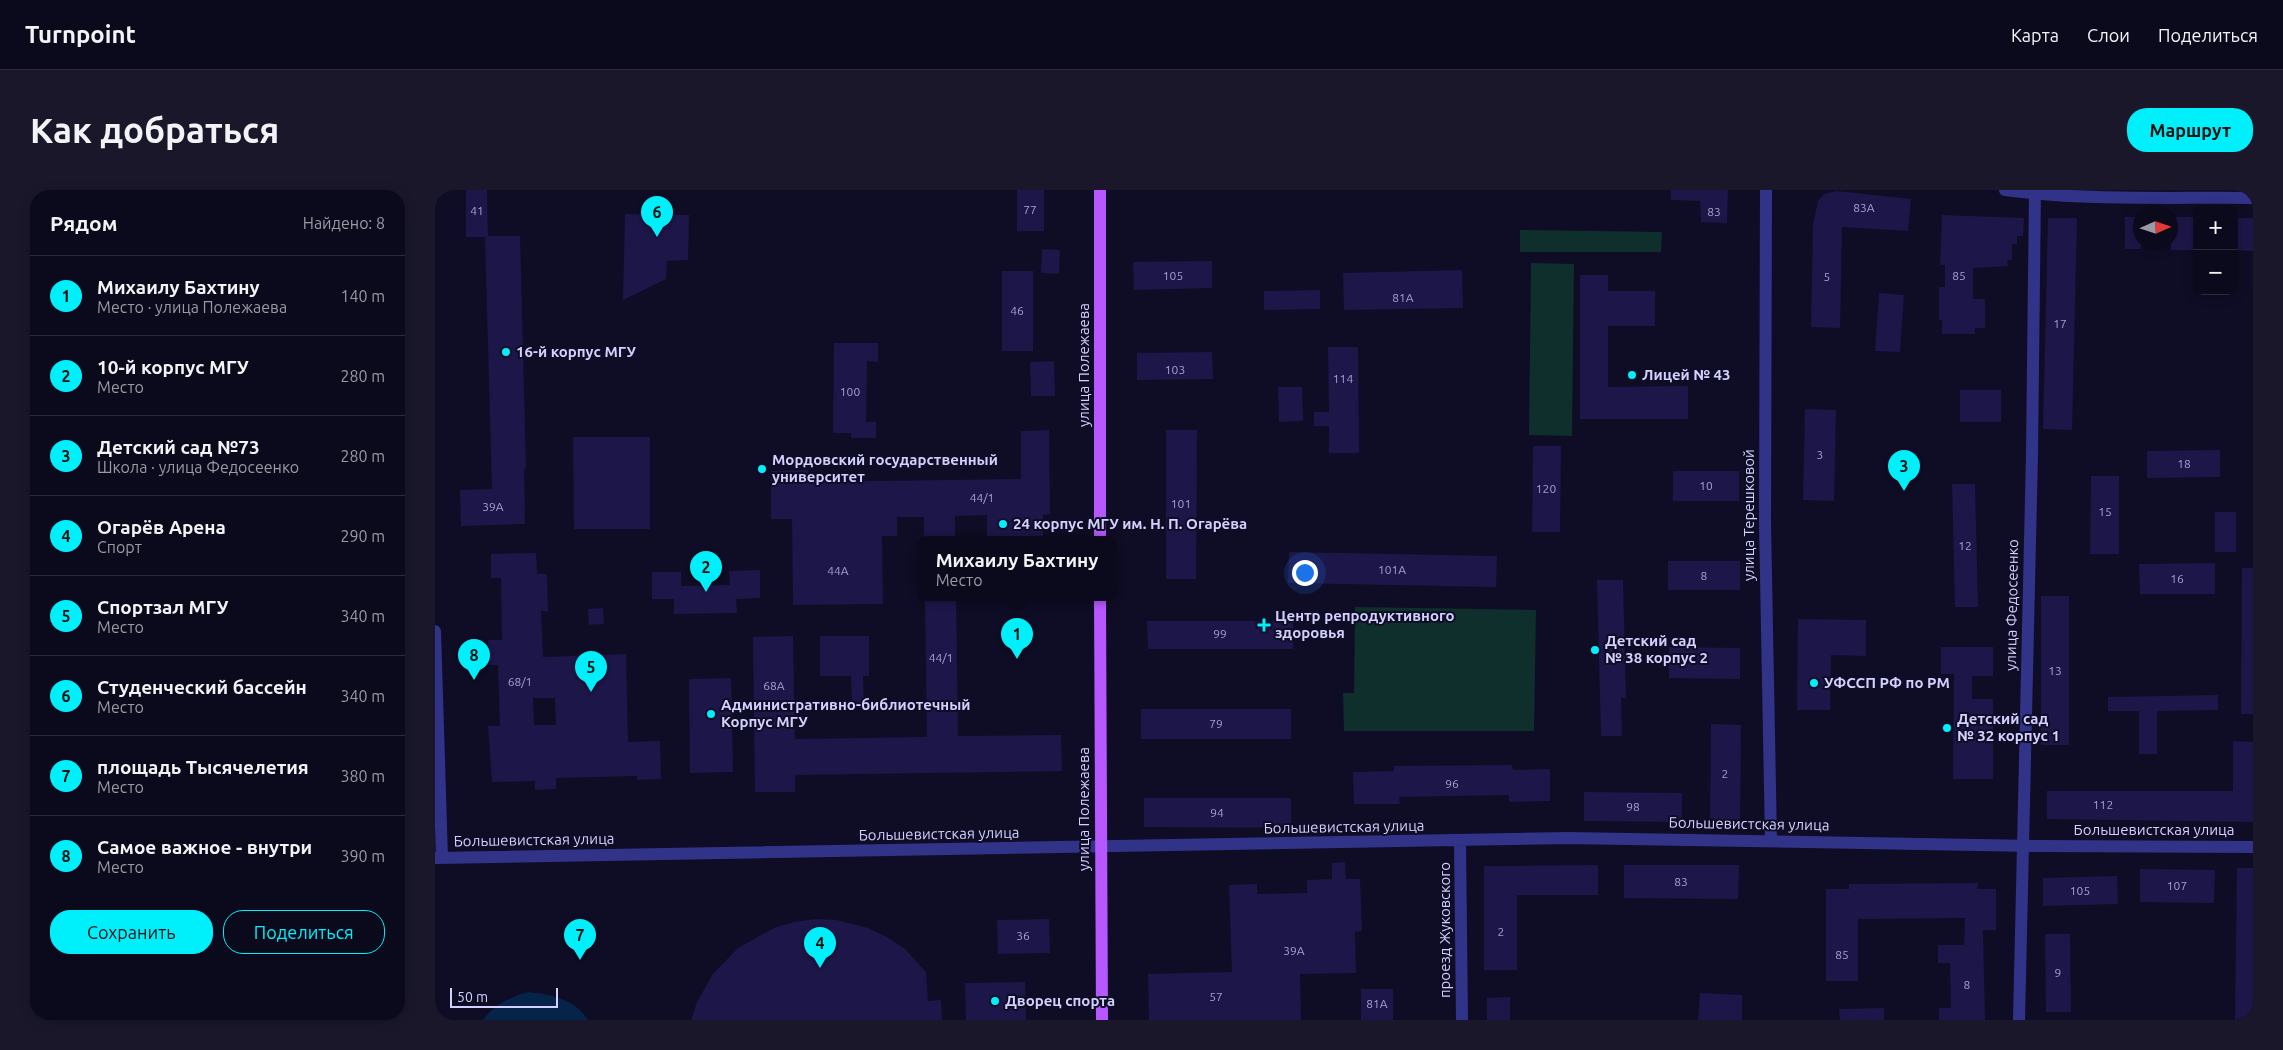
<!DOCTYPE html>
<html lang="ru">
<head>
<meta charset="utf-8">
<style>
	:root { --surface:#0b091c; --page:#191729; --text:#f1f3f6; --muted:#9a9aa3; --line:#2b2a3b; --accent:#00f0fb }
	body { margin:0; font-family:Ubuntu,sans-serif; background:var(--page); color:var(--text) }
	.controls { position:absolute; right:15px; top:15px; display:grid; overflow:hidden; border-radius:10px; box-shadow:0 2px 12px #0003 }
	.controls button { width:45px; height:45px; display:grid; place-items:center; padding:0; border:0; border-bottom:1px solid var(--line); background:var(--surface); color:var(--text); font:25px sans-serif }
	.compass { position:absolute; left:1698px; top:15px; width:45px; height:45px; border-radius:50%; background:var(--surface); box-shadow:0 2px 12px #0003; rotate:87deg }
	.scale { position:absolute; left:15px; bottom:12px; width:108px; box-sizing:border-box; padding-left:5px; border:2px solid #d2d0ff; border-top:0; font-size:14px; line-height:18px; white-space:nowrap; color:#d2d0ff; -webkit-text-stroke:4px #0f0c25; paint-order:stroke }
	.you { position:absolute; left:869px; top:382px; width:18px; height:18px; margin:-12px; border:4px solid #fff; border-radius:50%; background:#1a73e8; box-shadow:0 0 0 8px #1a73e833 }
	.badge { display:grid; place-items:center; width:32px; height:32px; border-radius:50%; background:var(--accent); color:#111; font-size:16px; font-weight:700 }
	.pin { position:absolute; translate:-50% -41px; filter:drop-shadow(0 1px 2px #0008) }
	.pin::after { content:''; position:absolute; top:26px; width:18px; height:15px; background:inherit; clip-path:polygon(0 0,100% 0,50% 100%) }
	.popup { position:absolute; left:483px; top:346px; width:198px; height:65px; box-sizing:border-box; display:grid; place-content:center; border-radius:10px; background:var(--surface); filter:drop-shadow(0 1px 4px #0005); font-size:16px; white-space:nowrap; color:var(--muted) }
	.popup b { font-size:19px; color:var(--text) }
	.popup::after { content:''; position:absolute; left:50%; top:100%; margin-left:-10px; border:10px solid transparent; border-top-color:var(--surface) }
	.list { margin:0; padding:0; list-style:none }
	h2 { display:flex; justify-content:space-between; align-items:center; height:65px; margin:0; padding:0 20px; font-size:21px }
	h2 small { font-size:16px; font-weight:400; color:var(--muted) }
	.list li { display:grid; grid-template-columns:32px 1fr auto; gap:15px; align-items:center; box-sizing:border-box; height:80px; padding:0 20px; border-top:1px solid var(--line) }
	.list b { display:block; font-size:19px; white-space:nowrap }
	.list p { margin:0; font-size:16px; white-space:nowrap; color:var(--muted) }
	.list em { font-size:16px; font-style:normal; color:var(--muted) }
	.actions { display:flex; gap:10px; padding:15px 20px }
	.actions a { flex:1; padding:11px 0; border:1px solid var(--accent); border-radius:20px; text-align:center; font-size:18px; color:var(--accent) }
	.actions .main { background:var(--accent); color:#111 }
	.map { position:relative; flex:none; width:1818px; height:830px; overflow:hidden; border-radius:20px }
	header { display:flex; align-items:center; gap:30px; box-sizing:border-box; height:70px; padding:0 25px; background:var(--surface); border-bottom:1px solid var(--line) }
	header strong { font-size:24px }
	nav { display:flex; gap:28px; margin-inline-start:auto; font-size:18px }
	.intro { display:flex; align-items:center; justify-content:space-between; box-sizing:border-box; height:120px; padding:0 30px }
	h1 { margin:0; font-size:35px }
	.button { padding:12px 22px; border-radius:20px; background:var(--accent); color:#111; font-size:18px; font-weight:700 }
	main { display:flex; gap:30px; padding:0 30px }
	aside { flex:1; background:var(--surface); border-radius:20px; box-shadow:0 2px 12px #0003 }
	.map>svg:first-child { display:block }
	.green { fill:#0e2f2c }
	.water { fill:#062349 }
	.building { fill:#1d1648; fill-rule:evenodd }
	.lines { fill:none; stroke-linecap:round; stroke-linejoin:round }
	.minor { stroke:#313389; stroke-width:12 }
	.major { stroke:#b657ff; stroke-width:12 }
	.poi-dot { fill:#00f0fb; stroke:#0f0c25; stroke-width:2 }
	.labels { text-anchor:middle; stroke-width:4; stroke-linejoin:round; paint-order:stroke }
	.number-label { font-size:12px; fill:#a5a2d1 }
	.poi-label { font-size:15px; font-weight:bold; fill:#d2d0ff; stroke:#0f0c25; text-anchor:start }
	.street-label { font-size:15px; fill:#d2d0ff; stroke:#0f0c25 }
</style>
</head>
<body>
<header>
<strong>Turnpoint</strong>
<nav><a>Карта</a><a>Слои</a><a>Поделиться</a></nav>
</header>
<div class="intro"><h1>Как добраться</h1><a class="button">Маршрут</a></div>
<main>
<aside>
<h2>Рядом<small>Найдено: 8</small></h2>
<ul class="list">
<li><span class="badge">1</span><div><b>Михаилу Бахтину</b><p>Место · улица Полежаева</p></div><em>140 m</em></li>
<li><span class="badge">2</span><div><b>10-й корпус МГУ</b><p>Место</p></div><em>280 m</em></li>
<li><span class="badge">3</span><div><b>Детский сад №73</b><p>Школа · улица Федосеенко</p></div><em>280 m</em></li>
<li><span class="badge">4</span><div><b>Огарёв Арена</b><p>Спорт</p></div><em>290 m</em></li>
<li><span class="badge">5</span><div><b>Спортзал МГУ</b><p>Место</p></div><em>340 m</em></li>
<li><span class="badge">6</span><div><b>Студенческий бассейн</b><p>Место</p></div><em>340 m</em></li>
<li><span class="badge">7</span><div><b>площадь Тысячелетия</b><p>Место</p></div><em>380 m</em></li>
<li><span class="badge">8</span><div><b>Самое важное - внутри</b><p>Место</p></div><em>390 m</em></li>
</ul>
<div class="actions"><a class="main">Сохранить</a><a>Поделиться</a></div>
</aside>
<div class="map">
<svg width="1818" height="830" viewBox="0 0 1818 830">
	<rect width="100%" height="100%" fill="#0f0c25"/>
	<path class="green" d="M1085,40L1227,42L1226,62H1085Z
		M1096,73L1139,74L1137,246L1094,245Z
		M920,417L1101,420L1099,541H909L908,503H919Z"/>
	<path class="water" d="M93,802C115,804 140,809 153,830H48C60,814 74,808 93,802Z"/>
	<path class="building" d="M31,0H52L53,46H85L91,278L89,279L90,334L26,336L25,300L57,299L50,47H31Z
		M582,0H609V41H582Z
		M1236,0H1293L1292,33L1266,32L1265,11L1236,10Z
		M1401,1L1476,9L1473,41L1407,37L1405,138L1376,137L1378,35L1383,11L1389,4Z
		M190,24L254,25L253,70L232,71L231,89L188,110Z
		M1507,25L1589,28L1588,46H1582V54H1577V70H1572L1573,76L1538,78V109H1550V138H1540V144H1507V130H1504V97H1510V75H1505Z
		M1690,27H1706V59H1690Z
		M1736,27H1762V60H1736Z
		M1613,28H1642L1637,240L1608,239Z
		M1799,28H1818V61L1799,60Z
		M607,59L625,60L624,84L606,83Z
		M777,71V98L699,100L698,72Z
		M1027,80L1028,118L909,120L908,83Z
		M567,81H598V161H567Z
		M1145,85H1173V101H1220V136H1173V197L1253,196V229H1145Z
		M885,100V119L829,120V101Z
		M1444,103L1469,105L1465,162L1440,161Z
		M399,153H443V172L432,171L431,232H441V248H416V243H398Z
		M893,157H923L924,263H894V236H879V222H894Z
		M777,162L778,189L702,190V163Z
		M619,171L620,206H596L595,172Z
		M843,197H867L868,231L844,232Z
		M1525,200H1566V232H1525Z
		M1370,219L1401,220L1399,311L1368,310Z
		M614,240L615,324L608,325V350H552V325L520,326V350H489V327H462V346H447L448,414L358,415L357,329H336V281L373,280V292L586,289V241Z
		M731,240H762L761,389H731Z
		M138,247H215V339H139Z
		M1098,256H1126L1125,342H1097Z
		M1785,260V287L1712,288V261Z
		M1238,281H1304V311H1238Z
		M1656,286H1684V364H1655Z
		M1517,294H1540L1543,417H1520Z
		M1780,322H1801V362H1780Z
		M854,362L1062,366L1061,397L853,393Z
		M101,363L102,384H112L113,421H106L108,467L191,464L193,552L225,551L226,589L202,590V586L121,588V599L100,600V591L57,592L53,536H65L63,475H54L53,450H67L66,388H56V364ZM98,508H120L121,535H99Z
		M1233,371H1305V400H1233Z
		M1780,373V404H1705L1704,374Z
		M1807,378H1818V524H1806Z
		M325,380V408L301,409L302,423L239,424V409H217V382H246V396L295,395L294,381Z
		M1162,390H1188L1191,508H1186L1187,546H1166Z
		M1606,406H1634V555H1606Z
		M490,408H521L523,546L626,545L627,581L360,585V602H320L318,447L358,446L360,549L492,547Z
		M168,418L169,434L154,435L153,419Z
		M1363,429L1431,430V466L1396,465L1395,520H1362Z
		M712,431H858V459H713Z
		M385,446H434V486H428L429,514L417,515L416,486H385Z
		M1234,457L1305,458V489L1234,488Z
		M1506,457H1558V486H1537V509H1558V589H1518L1519,484H1506Z
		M296,488L298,582L255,583L254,489Z
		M1783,505V520L1722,521V564H1704V521H1673V507Z
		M706,519H856V549H706Z
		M1276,534L1306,535L1305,634H1275Z
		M1798,551L1818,552V632L1612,629V601H1798Z
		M1077,575L1078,580L1115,579V611L1074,612V605L964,607L965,614H919L918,582L959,581V576Z
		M1149,602L1247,603V632L1149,631Z
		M709,608H856V638L709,637Z
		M910,672L911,689H925L927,741L920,742L921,783L865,784L866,830H714L713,784L797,782L794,695L822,694V704L872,703V690L897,689V673Z
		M1163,675V705H1082V780H1049V676Z
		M1189,675H1304L1303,709L1189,708Z
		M1802,678H1818V830H1800Z
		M1705,679L1780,680L1779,713L1705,712Z
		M1682,686L1683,714L1608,716V688Z
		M1543,693L1542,699H1561V740H1548L1550,830H1504V818H1516L1515,773H1503V755H1529L1530,728L1423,729V791H1391V699H1414V694Z
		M381,729L402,730L433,738L452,747L470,759L491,782L493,811L506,810L507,830H256L262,812L278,784L303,758L339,738L359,732Z
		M614,729L615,763L563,764L562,730Z
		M1610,744H1635L1636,822H1611Z
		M590,792L591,830H531L530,793Z
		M926,799H958V830H926Z
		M1265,803L1307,805V830H1263Z
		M1075,807V830H1052V808Z
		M1449,818V830H1405L1404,819Z"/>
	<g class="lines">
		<path class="minor" d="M1331,0L1330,333L1336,651
			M1570,0C1651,11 1736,7 1818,8
			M0,441L7,668
			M1025,651L1027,830
			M0,668L1133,648L1602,656L1818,657
			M1584,830L1597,264L1600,0"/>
		<path class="major" d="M665,0V350
			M665,408L667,830"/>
	</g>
	<g class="poi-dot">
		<circle cx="71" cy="162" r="5"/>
		<circle cx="1197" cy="185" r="5"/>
		<circle cx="327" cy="279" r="5"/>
		<circle cx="568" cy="334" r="5"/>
		<path d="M826.5 427.5h5v5h5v5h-5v5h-5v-5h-5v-5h5z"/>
		<circle cx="1160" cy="460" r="5"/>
		<circle cx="1379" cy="493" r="5"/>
		<circle cx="276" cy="524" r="5"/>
		<circle cx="1512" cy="538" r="5"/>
		<circle cx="560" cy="811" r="5"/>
	</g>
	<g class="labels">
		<g class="number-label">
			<text x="1429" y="22">83А</text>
			<text x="595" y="24">77</text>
			<text x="42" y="25">41</text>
			<text x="1279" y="26">83</text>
			<text x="738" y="90">105</text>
			<text x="1524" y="90">85</text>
			<text x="1392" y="91">5</text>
			<text x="968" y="112">81А</text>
			<text x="582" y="125">46</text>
			<text x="1625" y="138">17</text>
			<text x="740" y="184">103</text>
			<text x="908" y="193">114</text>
			<text x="415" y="206">100</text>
			<text x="1385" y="269">3</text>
			<text x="1749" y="278">18</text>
			<text x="1271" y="300">10</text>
			<text x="1111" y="303">120</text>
			<text x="547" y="312">44/1</text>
			<text x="746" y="318">101</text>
			<text x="58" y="321">39А</text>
			<text x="1670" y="326">15</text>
			<text x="1530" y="360">12</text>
			<text x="957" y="384">101А</text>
			<text x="403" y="385">44А</text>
			<text x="1269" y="390">8</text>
			<text x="1742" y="393">16</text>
			<text x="785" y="448">99</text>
			<text x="506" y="472">44/1</text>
			<text x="1620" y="485">13</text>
			<text x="85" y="496">68/1</text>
			<text x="339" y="500">68А</text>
			<text x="781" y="538">79</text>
			<text x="1290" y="588">2</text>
			<text x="1017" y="598">96</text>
			<text x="1668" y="619">112</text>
			<text x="1198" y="621">98</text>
			<text x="782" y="627">94</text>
			<text x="1246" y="696">83</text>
			<text x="1742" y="700">107</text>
			<text x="1645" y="705">105</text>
			<text x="1066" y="746">2</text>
			<text x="588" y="750">36</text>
			<text x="859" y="765">39А</text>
			<text x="1407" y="769">85</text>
			<text x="1623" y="787">9</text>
			<text x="1532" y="799">8</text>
			<text x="781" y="811">57</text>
			<text x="942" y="818">81А</text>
		</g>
		<g class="poi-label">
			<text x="81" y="167">16-й корпус МГУ</text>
			<text x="1207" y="190">Лицей № 43</text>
			<text x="337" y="275">Мордовский государственный<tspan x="337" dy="17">университет</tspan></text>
			<text x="578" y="339">24 корпус МГУ им. Н. П. Огарёва</text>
			<text x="840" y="431">Центр репродуктивного<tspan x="840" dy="17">здоровья</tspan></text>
			<text x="1170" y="456">Детский сад<tspan x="1170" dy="17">№ 38 корпус 2</tspan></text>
			<text x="1389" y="498">УФССП РФ по РМ</text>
			<text x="286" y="520">Административно-библиотечный<tspan x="286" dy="17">Корпус МГУ</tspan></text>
			<text x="1522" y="534">Детский сад<tspan x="1522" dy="17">№ 32 корпус 1</tspan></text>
			<text x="570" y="816">Дворец cпорта</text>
		</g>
		<g class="street-label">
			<text transform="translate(649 175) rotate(-90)" y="5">улица Полежаева</text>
			<text transform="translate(1314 325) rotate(-90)" y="5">улица Терешковой</text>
			<text transform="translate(1577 415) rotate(-89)" y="5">улица Федосеенко</text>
			<text transform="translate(649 619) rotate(-90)" y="5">улица Полежаева</text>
			<text transform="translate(1314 634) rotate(1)" y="5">Большевистская улица</text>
			<text transform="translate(909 637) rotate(-1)" y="5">Большевистская улица</text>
			<text x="1719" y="645">Большевистская улица</text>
			<text transform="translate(504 644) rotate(-1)" y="5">Большевистская улица</text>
			<text transform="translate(99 650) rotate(-1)" y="5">Большевистская улица</text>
			<text transform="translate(1010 740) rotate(-90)" y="5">проезд Жуковского</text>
		</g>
	</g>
</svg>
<div class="controls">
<button>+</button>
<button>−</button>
</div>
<svg class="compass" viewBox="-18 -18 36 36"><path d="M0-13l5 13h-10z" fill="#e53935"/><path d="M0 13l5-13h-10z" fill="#9a9aa3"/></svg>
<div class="scale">50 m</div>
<div class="you"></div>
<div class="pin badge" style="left:582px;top:469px">1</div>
<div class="popup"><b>Михаилу Бахтину</b>Место</div>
<div class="pin badge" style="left:271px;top:402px">2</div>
<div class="pin badge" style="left:1469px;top:301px">3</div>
<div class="pin badge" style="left:385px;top:778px">4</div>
<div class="pin badge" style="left:156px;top:502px">5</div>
<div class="pin badge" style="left:222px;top:47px">6</div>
<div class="pin badge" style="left:145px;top:770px">7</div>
<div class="pin badge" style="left:39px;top:490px">8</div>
</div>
</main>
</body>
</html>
